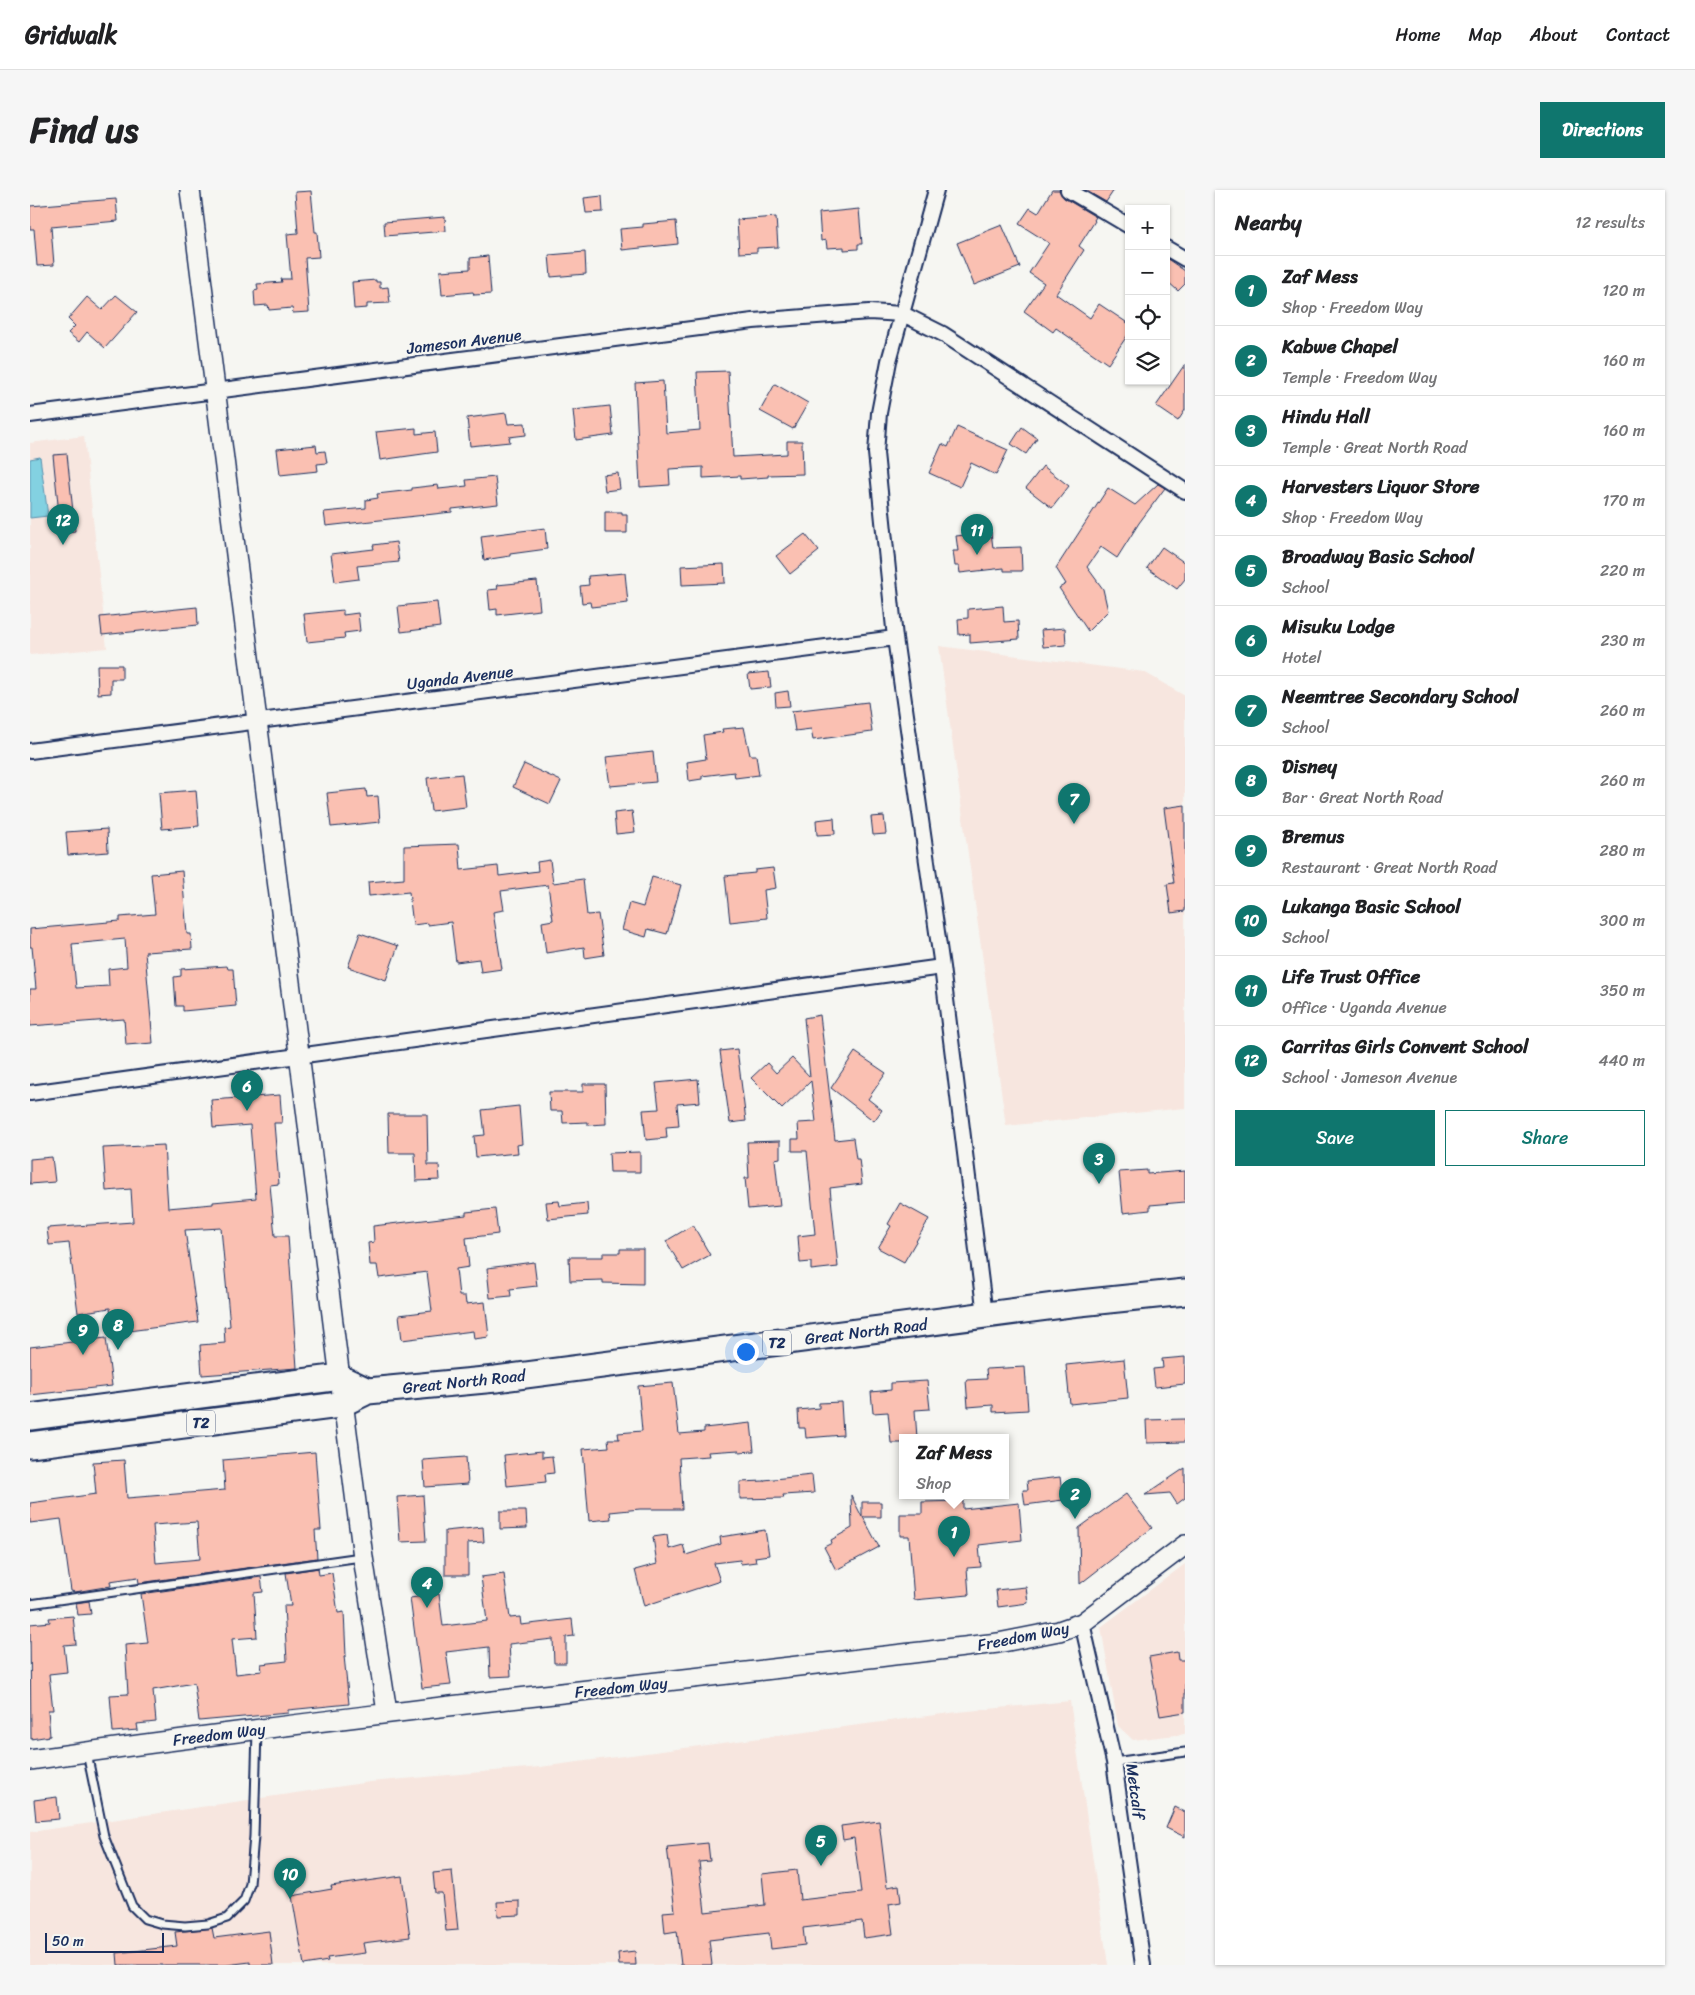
<!DOCTYPE html>
<html lang="en">
<head>
<meta charset="utf-8">
<style>
	:root { --surface:#fff; --page:#f6f6f6; --text:#202124; --muted:#757577; --line:#e0e0e0; --accent:#0f766e }
	body { margin:0; font-family:Sriracha,sans-serif; background:var(--page); color:var(--text) }
	.controls { position:absolute; right:15px; top:15px; display:grid; overflow:hidden; border-radius:0px; box-shadow:0 1px 4px #0004 }
	.controls button { width:45px; height:45px; display:grid; place-items:center; padding:0; border:0; border-bottom:1px solid var(--line); background:var(--surface); color:var(--text); font:25px sans-serif }
	.scale { position:absolute; left:15px; bottom:12px; width:119px; box-sizing:border-box; padding-left:5px; border:2px solid #1b2f5e; border-top:0; font-size:14px; line-height:18px; white-space:nowrap; color:#1b2f5e; -webkit-text-stroke:4px #f6f6f2; paint-order:stroke }
	.you { position:absolute; left:715px; top:1161px; width:18px; height:18px; margin:-12px; border:4px solid #fff; border-radius:50%; background:#1a73e8; box-shadow:0 0 0 8px #1a73e833 }
	.badge { display:grid; place-items:center; width:32px; height:32px; border-radius:50%; background:var(--accent); color:#fff; font-size:16px; font-weight:700 }
	.pin { position:absolute; translate:-50% -41px; filter:drop-shadow(0 1px 2px #0008) }
	.pin::after { content:''; position:absolute; top:26px; width:18px; height:15px; background:inherit; clip-path:polygon(0 0,100% 0,50% 100%) }
	.popup { position:absolute; left:869px; top:1244px; width:110px; height:65px; box-sizing:border-box; display:grid; place-content:center; border-radius:0px; background:var(--surface); filter:drop-shadow(0 1px 4px #0005); font-size:16px; white-space:nowrap; color:var(--muted) }
	.popup b { font-size:19px; color:var(--text) }
	.popup::after { content:''; position:absolute; left:50%; top:100%; margin-left:-10px; border:10px solid transparent; border-top-color:var(--surface) }
	.list { margin:0; padding:0; list-style:none }
	h2 { display:flex; justify-content:space-between; align-items:center; height:65px; margin:0; padding:0 20px; font-size:21px }
	h2 small { font-size:16px; font-weight:400; color:var(--muted) }
	.list li { display:grid; grid-template-columns:32px 1fr auto; gap:15px; align-items:center; box-sizing:border-box; height:70px; padding:0 20px; border-top:1px solid var(--line) }
	.list b { display:block; font-size:19px; white-space:nowrap }
	.list p { margin:0; font-size:16px; white-space:nowrap; color:var(--muted) }
	.list em { font-size:16px; font-style:normal; color:var(--muted) }
	.actions { display:flex; gap:10px; padding:15px 20px }
	.actions a { flex:1; padding:11px 0; border:1px solid var(--accent); border-radius:0px; text-align:center; font-size:18px; color:var(--accent) }
	.actions .main { background:var(--accent); color:#fff }
	.icon { flex:none; width:28px; height:28px; fill:none; stroke:currentColor; stroke-width:2; stroke-linecap:round; stroke-linejoin:round }
	.map { position:relative; flex:none; width:1155px; height:1775px; overflow:hidden; border-radius:0px }
	header { display:flex; align-items:center; gap:30px; box-sizing:border-box; height:70px; padding:0 25px; background:var(--surface); border-bottom:1px solid var(--line) }
	header strong { font-size:24px }
	nav { display:flex; gap:28px; margin-inline-start:auto; font-size:18px }
	.intro { display:flex; align-items:center; justify-content:space-between; box-sizing:border-box; height:120px; padding:0 30px }
	h1 { margin:0; font-size:35px }
	.button { padding:12px 22px; border-radius:0px; background:var(--accent); color:#fff; font-size:18px; font-weight:700 }
	main { display:flex; gap:30px; padding:0 30px }
	aside { flex:1; background:var(--surface); border-radius:0px; box-shadow:0 1px 4px #0004 }
	.map>svg:first-child { display:block }
	.built { fill:#f7e6df }
	.water { fill:#83d1e1; stroke:#5990ad }
	.building { fill:#fac0b2; stroke:#1b2f5e; fill-rule:evenodd }
	.lines { fill:none; stroke-linecap:round; stroke-linejoin:round }
	.lane-casing { stroke:#1b2f5e; stroke-width:11 }
	.street-casing { stroke:#1b2f5e; stroke-width:18 }
	.secondary-casing { stroke:#1b2f5e; stroke-width:22 }
	.highway-casing { stroke:#1b2f5e; stroke-width:29 }
	.lane { stroke:#f6f6f2; stroke-width:7 }
	.street { stroke:#f6f6f2; stroke-width:14 }
	.secondary { stroke:#f6f6f2; stroke-width:19 }
	.highway { stroke:#f6f6f2; stroke-width:25 }
	.labels { text-anchor:middle; stroke-width:4.5; stroke-linejoin:round; paint-order:stroke }
	.shield { fill:#f6f6f2; stroke:#5d6b8a; stroke-width:1 }
	.shield-label { font-size:15px; font-weight:bold; fill:#1b2f5e }
	.street-label { font-size:16px; fill:#1b2f5e; stroke:#f6f6f2 }
</style>
</head>
<body>
<header>
<strong>Gridwalk</strong>
<nav><a>Home</a><a>Map</a><a>About</a><a>Contact</a></nav>
</header>
<div class="intro"><h1>Find us</h1><a class="button">Directions</a></div>
<main>
<div class="map">
<svg width="1155" height="1775" viewBox="0 0 1155 1775">
	<rect width="100%" height="100%" fill="#f6f6f2"/>
	<filter id="ink" filterUnits="userSpaceOnUse"><feTurbulence type="fractalNoise" baseFrequency=".02" numOctaves="2"/><feDisplacementMap in="SourceGraphic" scale="10" xChannelSelector="R" yChannelSelector="G"/><feConvolveMatrix kernelMatrix="1 2 1 2 8 2 1 2 1" color-interpolation-filters="sRGB"/></filter>
	<g filter="url(#ink)">
		<path class="built" d="M54,246L77,458L0,465V253Z
			M909,456L1114,482L1155,506V918L976,936Z
			M1155,1374V1544L1103,1550L1088,1536L1071,1437Z
			M1040,1511L1078,1775H0V1642L340,1592L510,1577L928,1522Z"/>
		<path class="water" d="M10,267L18,326L0,328V269Z"/>
		<path class="building" d="M1022,0H1029L1034,8L1066,27L1064,30L1065,31L1049,56L1054,60L1026,104L1060,128L1069,114L1099,134V143L1078,174L1026,138L1023,142L994,121L1014,93L999,83L1019,53L989,34L1000,18L1008,23Z
			M1055,0H1084L1076,12Z
			M281,1L285,42H287L289,67L275,68L279,122L263,123L262,118L239,120L238,115L225,116L224,101L228,100L227,94L252,92L251,89H261L257,44L268,43L265,2Z
			M572,6L573,22L556,23L554,8Z
			M86,9L88,31L21,37L24,75L7,76L4,39H0V16Z
			M829,19L832,54H828V59L814,60V57L797,58L796,50L791,51L789,23Z
			M415,27L416,41L355,46L354,32Z
			M746,27L748,57L727,58V62L709,63L707,30Z
			M646,31L648,54L592,60L590,39L613,37V34Z
			M972,35L990,77L944,95L927,53Z
			M555,62L556,84L521,87L519,65Z
			M458,66L461,104L444,105L443,102L412,105L410,81L440,79V68Z
			M1136,68L1155,81V94L1148,101L1136,90Z
			M346,90V92H350V98L358,97L360,113L337,114V118L324,119L322,92Z
			M86,105L107,122L75,158L57,142L49,152L38,143L45,136L38,129L57,107L72,120Z
			M1155,174V220L1148,231L1126,216Z
			M698,181L703,267L757,264V251H772L773,284L738,285V287L710,289V286L673,288V277L639,279L640,295L610,297L605,193L633,191L636,243L670,240L667,182Z
			M745,194L778,213L763,239L730,221Z
			M580,216L583,245L546,250L543,220Z
			M476,223L478,234L495,233L496,245L479,247L480,252L440,256L437,228Z
			M927,237L978,260L966,285L941,273L930,297L899,283L912,254L918,257Z
			M992,237L1007,248L996,264L981,254Z
			M386,238V244L405,242L407,262L350,270L346,242Z
			M286,255L287,262L295,261L297,273L287,274L288,281L250,285L247,259Z
			M37,264L45,341L31,343L23,265Z
			M1013,276L1039,296L1022,318L996,298Z
			M588,283L590,299L575,301L573,285Z
			M465,287L468,314L422,319V322L296,336L294,322L336,318V310L348,308L347,304L382,300V298L408,295L409,299L437,296L436,290Z
			M1128,294L1135,298L1109,333L1087,368L1071,357L1057,377L1073,399L1078,421L1058,441L1029,398L1036,394L1026,378L1078,298L1105,315Z
			M575,322H592V324H597V343H575Z
			M515,338L517,359L480,364V366L454,370L451,346Z
			M961,342L963,358L991,357L992,381H974V378L930,383L929,376H925L923,361H928L926,346Z
			M775,344L789,361L760,384L746,366Z
			M366,352L369,372L327,376L329,389L305,392L301,364L344,359L343,355Z
			M1132,357L1155,373V389L1147,399L1117,378Z
			M694,374L695,393L652,395L651,376Z
			M595,383L598,413L561,417L560,412L552,413L550,396L559,395L558,386Z
			M507,391L510,420L467,425V419L460,420L458,400L468,399L467,395Z
			M407,412L410,437L371,442L368,416Z
			M973,416L974,432L988,431L989,449L940,453V444L929,445L928,429L938,428V419Z
			M167,417L168,435L72,445L70,427Z
			M313,420V425L328,423L330,441L314,443L315,448L277,452L274,424Z
			M1035,438L1036,455L1013,457L1011,440Z
			M67,475H92V489H81V503L68,504Z
			M739,482L741,497L720,499L718,484Z
			M758,501L760,516L746,517L745,503Z
			M838,512L842,542L783,550L781,539L765,541L762,521Z
			M714,537L720,565H726L729,585L705,588L704,582L672,586V589L659,591L657,572L676,569L673,545L693,542L692,539Z
			M623,562L626,592L580,596L576,567Z
			M494,574L531,591L520,614L483,597Z
			M432,584L436,617L401,621L397,588Z
			M336,599L337,607L348,606L350,632L301,637L297,603Z
			M166,600L169,636L132,639L129,603Z
			M1155,615V721L1141,723L1137,694L1144,693L1134,618Z
			M602,621L605,642L586,644L584,623Z
			M854,626L856,644L843,645L841,627Z
			M804,628L805,644L787,645L786,630Z
			M77,639L78,662L38,665L36,642Z
			M429,654L431,680L468,676L469,686L508,681L507,672L520,670L523,693L553,689L557,725L568,724L574,765L555,768L554,757L516,763L512,732L523,730L518,695L471,701L474,720L463,722L472,779L451,782L449,769L426,772L421,732L398,735V733L383,735L379,702L339,706L338,692L374,689V656Z
			M743,678L746,698L734,700L737,728L700,732L695,686L725,683V680Z
			M152,681L157,744H161L162,759L115,762L123,853L96,855L94,829L0,836V799H6L2,757H0V739L90,731V727L125,724L121,684ZM95,749L97,777L78,779L79,796L46,798L42,754Z
			M622,687L651,695L637,744L618,739L616,747L592,740L599,713L613,717Z
			M330,743L368,756L356,790L318,777Z
			M197,776L198,779H203L206,816L153,821V816H146L144,787L151,786V779Z
			M790,825L805,950L823,948L826,969H829L832,994L800,998L808,1077L781,1080V1072L770,1073L768,1046L785,1044L777,961H762V949H769L768,933L786,932L781,891L752,919L721,888L737,873L746,883L762,868L780,887L774,828Z
			M707,859L716,931L700,933L690,861Z
			M825,862L856,883L838,909L852,920L844,931L801,898Z
			M668,889L670,912L647,914L649,936L636,937L637,948L616,950L613,920L629,919L626,893Z
			M553,894H575L576,934L558,935V932L533,933L532,921H520L519,902H553Z
			M250,905L252,933H244L249,994L240,995L245,1046H258L267,1178L172,1185L170,1155L195,1153L194,1137L200,1136L191,1038L155,1040L168,1132L83,1143L80,1118L48,1123L39,1053L19,1055L17,1038L103,1032L101,999L76,1001L73,958L134,955L138,1018L183,1014V1012L226,1008L220,935L183,938L181,910Z
			M489,916L492,954L487,955L488,963L446,967L444,946L455,945L452,920Z
			M358,924H397L398,975H409L410,990L386,991L385,963H359Z
			M750,951V968L745,969L750,1016L718,1019L715,988H719L717,952Z
			M610,962V982H580L579,963Z
			M22,967L25,992L0,994V969Z
			M1117,980V984L1155,981V1012L1120,1015V1020L1093,1023L1089,982Z
			M529,1011L530,1016L557,1013L558,1025L518,1029L516,1012Z
			M870,1013L899,1029L874,1072L848,1058L861,1036L858,1034Z
			M465,1019L468,1044L436,1048L439,1077L426,1079L429,1106H435L436,1114L455,1112L459,1147L444,1149L443,1141L372,1150L369,1125L402,1121L397,1082L349,1088L347,1075H340L338,1053L344,1052L343,1036L436,1025V1022Z
			M663,1035L680,1065L653,1080L636,1051Z
			M590,1059H613V1094L573,1093V1090L540,1091L539,1067H573V1063H590Z
			M504,1072L507,1096L480,1099L481,1106L460,1108L457,1078Z
			M76,1148L82,1196L0,1205V1157Z
			M1155,1167V1194L1125,1197L1123,1179L1133,1178L1132,1169Z
			M1094,1169L1098,1208L1040,1214L1036,1175Z
			M995,1177L998,1220L963,1222V1215L938,1217L936,1190L957,1189L956,1179Z
			M897,1191L900,1219L885,1220L887,1248H873V1253H861L858,1222L843,1223L841,1202L861,1200V1193Z
			M643,1193L649,1244L674,1242V1238L721,1233L724,1261L709,1262V1260L678,1262L679,1266L649,1268L652,1319H610L580,1322L581,1329L559,1331L553,1259L579,1257L578,1249H589L588,1243L612,1241L608,1196Z
			M811,1212L813,1245L776,1248L775,1238H769L768,1220L789,1218V1213Z
			M1155,1229V1252L1117,1253L1116,1230Z
			M512,1261V1267L522,1266L524,1283L515,1284L516,1292L477,1296L474,1265Z
			M285,1262L291,1340H285L287,1368L109,1393L108,1387L80,1391L81,1396L45,1402L41,1401L31,1329L0,1333V1313L66,1304L63,1272L94,1270L97,1308L195,1300L193,1270ZM167,1332L170,1369L126,1373L123,1335Z
			M436,1267L438,1294L395,1297L393,1270Z
			M1155,1278V1308L1147,1314L1140,1303L1115,1305Z
			M782,1285L784,1303L753,1305L754,1308L710,1309V1292L734,1291V1290Z
			M1030,1287L1033,1310L995,1315L993,1300H998L997,1291Z
			M1096,1304L1122,1338L1050,1394L1049,1338Z
			M393,1305L396,1351L370,1352L367,1307Z
			M821,1305L832,1327V1312H851V1327H833L849,1357L806,1380L794,1357L802,1353L801,1350L822,1338Z
			M933,1311V1319L989,1313L992,1350L949,1355L951,1377L937,1378L939,1405L884,1410L879,1346H870V1324H892V1312Z
			M470,1321H496L497,1338L470,1339Z
			M453,1337L454,1352L438,1353V1385H415V1341Z
			M735,1340L739,1365L725,1367L726,1372L711,1374L710,1370L684,1373L690,1391L614,1416L605,1380L627,1374L623,1347L637,1345L639,1359L653,1355L656,1365L691,1354L690,1347Z
			M288,1378L289,1385L302,1383L308,1423L314,1422L316,1466H314L319,1514L258,1520V1523L169,1531L164,1493L123,1500L126,1532L107,1534L108,1540L83,1542L80,1505L98,1504L95,1455L118,1453L111,1404L231,1387L233,1402L224,1403L227,1447L202,1449L206,1484L232,1481L231,1474L257,1471L254,1416H261L256,1383Z
			M474,1384L480,1428L490,1427L491,1435L542,1429L544,1446L536,1447V1473H524L523,1449L479,1454L481,1486L460,1487L459,1457L416,1462L421,1495L392,1498L380,1408L409,1404L413,1436L457,1431L451,1387Z
			M996,1397L998,1413L968,1417L966,1400Z
			M59,1411L61,1424L48,1425L46,1413Z
			M43,1426L46,1454L34,1455L37,1482L19,1484L23,1520H18L20,1546L1,1549L0,1434L20,1432L19,1428Z
			M1147,1462L1148,1470H1155V1522L1130,1526L1119,1467Z
			M27,1607L29,1629L6,1631L4,1610Z
			M1145,1617L1155,1622V1647L1136,1638Z
			M849,1631L857,1697L869,1695L871,1712L859,1714L863,1744L834,1748L832,1731L773,1738L775,1755L741,1759L739,1743L679,1750L682,1775H651L647,1741L635,1743L633,1722L645,1721L637,1657L678,1653L680,1671L669,1672L675,1722L735,1715L732,1684L767,1680L770,1710L831,1703L824,1648L813,1650L811,1636Z
			M422,1681L428,1740L416,1741L412,1703H405L403,1683Z
			M372,1686L380,1747L333,1753L335,1763L297,1768L298,1771L274,1775L262,1706L302,1699L301,1696Z
			M490,1711V1725L468,1726L467,1712Z
			M182,1738L184,1748L239,1741L243,1775H220V1772L196,1775H88L87,1763L147,1756L145,1742Z
			M605,1761L606,1775H589L588,1763Z"/>
		<g class="lines">
			<g class="lane-casing">
				<path id="lane" d="M0,1414L331,1367
					M57,1563L74,1646L102,1716L115,1729L132,1734L155,1736L178,1734L197,1728L214,1711L220,1694L224,1646L227,1540
					M1084,1572L1155,1562"/>
			</g>
			<g class="street-casing">
				<path id="street" d="M906,0L859,171L849,223L846,263L865,448L912,777L955,1125
					M1038,0L1099,36
					M1136,58L1155,69
					M0,225L723,131L839,122L873,124L913,144L1155,301
					M0,561L865,448
					M0,903L912,777
					M1052,1433L1084,1572L1113,1775"/>
			</g>
			<g class="secondary-casing">
				<path id="secondary" d="M160,0L310,1188L333,1367L357,1522
					M0,1570C322,1524 645,1491 968,1453L1029,1441L1052,1433L1155,1355"/>
			</g>
			<g class="highway-casing">
				<path id="highway" d="M0,1227L303,1188H310L338,1201
					M0,1255L309,1215L338,1201L466,1189L1040,1114L1155,1102"/>
			</g>
			<use href="#lane" class="lane"/>
			<use href="#street" class="street"/>
			<use href="#secondary" class="secondary"/>
			<use href="#highway" class="highway"/>
		</g>
	</g>
	<g class="labels">
		<g class="shield">
			<rect x="733" y="1140.5" width="28" height="25" rx="4"/>
			<rect x="157" y="1220.5" width="28" height="25" rx="4"/>
		</g>
		<g class="shield-label">
			<text x="747" y="1158">T2</text>
			<text x="171" y="1238">T2</text>
		</g>
		<g class="street-label">
			<text transform="translate(434 151) rotate(-7)" y="6">Jameson Avenue</text>
			<text transform="translate(430 487) rotate(-7)" y="6">Uganda Avenue</text>
			<text transform="translate(836 1141) rotate(-7)" y="6">Great North Road</text>
			<text transform="translate(434 1191) rotate(-6)" y="6">Great North Road</text>
			<text transform="translate(993 1446) rotate(-11)" y="6">Freedom Way</text>
			<text transform="translate(591 1497) rotate(-6)" y="6">Freedom Way</text>
			<text transform="translate(189 1544) rotate(-7)" y="6">Freedom Way</text>
			<text transform="translate(1106 1601) rotate(82)" y="6">Metcalf</text>
		</g>
	</g>
</svg>
<div class="controls">
<button>+</button>
<button>−</button>
<button><svg class="icon" aria-label="locate" viewBox="0 0 24 24"><circle cx="12" cy="12" r="6"/><path d="M12 2v4M12 18v4M2 12h4M18 12h4"/></svg></button>
<button><svg class="icon" aria-label="layers" viewBox="0 0 24 24"><path d="M12 4l9 5-9 5-9-5zM3 14l9 5 9-5"/></svg></button>
</div>
<div class="scale">50 m</div>
<div class="you"></div>
<div class="pin badge" style="left:924px;top:1367px">1</div>
<div class="popup"><b>Zaf Mess</b>Shop</div>
<div class="pin badge" style="left:1045px;top:1329px">2</div>
<div class="pin badge" style="left:1069px;top:994px">3</div>
<div class="pin badge" style="left:397px;top:1418px">4</div>
<div class="pin badge" style="left:791px;top:1676px">5</div>
<div class="pin badge" style="left:217px;top:921px">6</div>
<div class="pin badge" style="left:1044px;top:634px">7</div>
<div class="pin badge" style="left:88px;top:1160px">8</div>
<div class="pin badge" style="left:53px;top:1165px">9</div>
<div class="pin badge" style="left:260px;top:1709px">10</div>
<div class="pin badge" style="left:947px;top:365px">11</div>
<div class="pin badge" style="left:33px;top:355px">12</div>
</div>
<aside>
<h2>Nearby<small>12 results</small></h2>
<ul class="list">
<li><span class="badge">1</span><div><b>Zaf Mess</b><p>Shop · Freedom Way</p></div><em>120 m</em></li>
<li><span class="badge">2</span><div><b>Kabwe Chapel</b><p>Temple · Freedom Way</p></div><em>160 m</em></li>
<li><span class="badge">3</span><div><b>Hindu Hall</b><p>Temple · Great North Road</p></div><em>160 m</em></li>
<li><span class="badge">4</span><div><b>Harvesters Liquor Store</b><p>Shop · Freedom Way</p></div><em>170 m</em></li>
<li><span class="badge">5</span><div><b>Broadway Basic School</b><p>School</p></div><em>220 m</em></li>
<li><span class="badge">6</span><div><b>Misuku Lodge</b><p>Hotel</p></div><em>230 m</em></li>
<li><span class="badge">7</span><div><b>Neemtree Secondary School</b><p>School</p></div><em>260 m</em></li>
<li><span class="badge">8</span><div><b>Disney</b><p>Bar · Great North Road</p></div><em>260 m</em></li>
<li><span class="badge">9</span><div><b>Bremus</b><p>Restaurant · Great North Road</p></div><em>280 m</em></li>
<li><span class="badge">10</span><div><b>Lukanga Basic School</b><p>School</p></div><em>300 m</em></li>
<li><span class="badge">11</span><div><b>Life Trust Office</b><p>Office · Uganda Avenue</p></div><em>350 m</em></li>
<li><span class="badge">12</span><div><b>Carritas Girls Convent School</b><p>School · Jameson Avenue</p></div><em>440 m</em></li>
</ul>
<div class="actions"><a class="main">Save</a><a>Share</a></div>
</aside>
</main>
</body>
</html>
